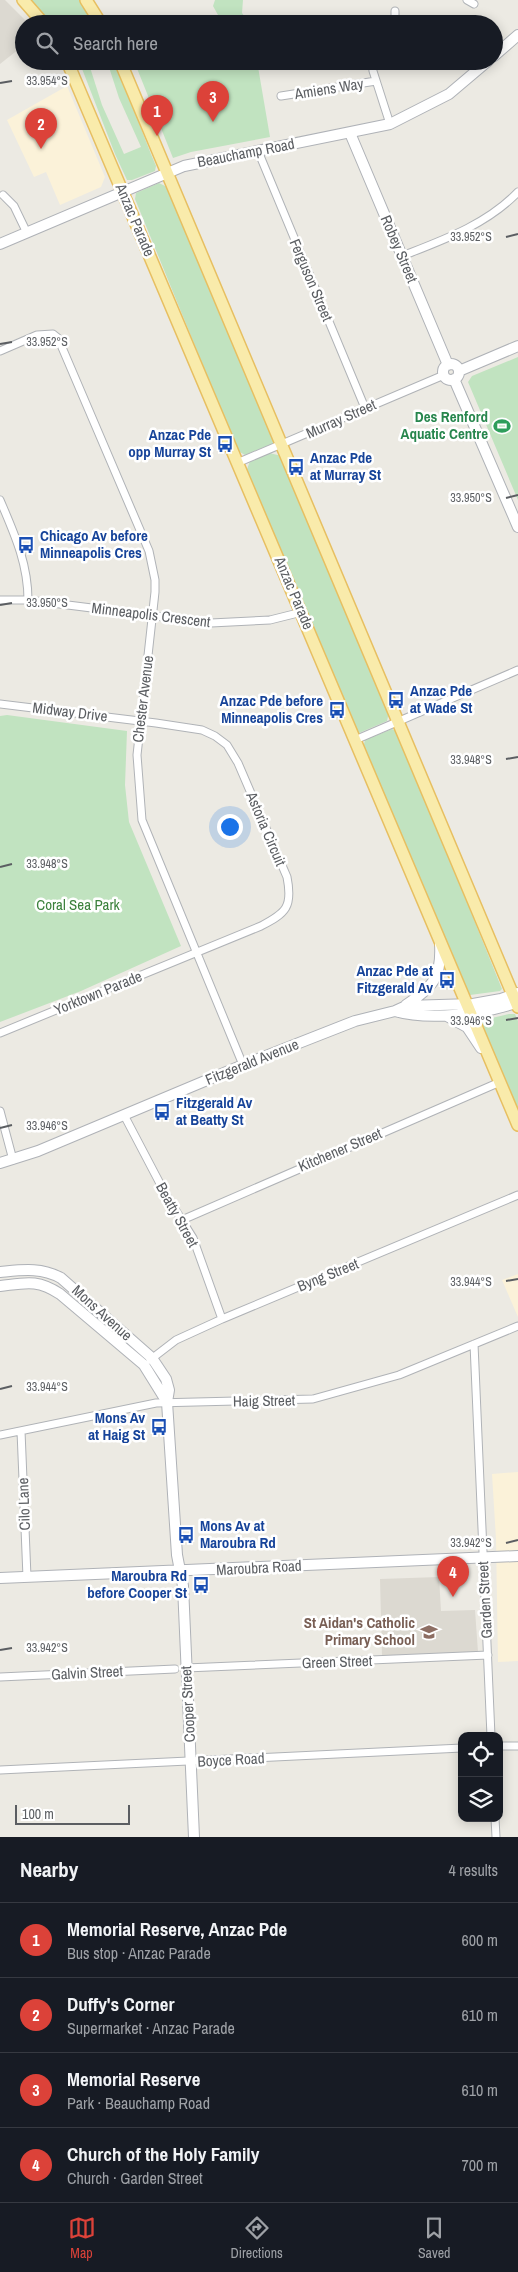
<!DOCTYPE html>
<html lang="en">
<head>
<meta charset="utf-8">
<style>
	:root { --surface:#171b24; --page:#242831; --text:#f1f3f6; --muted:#9ea1a6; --line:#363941; --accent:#dc4239 }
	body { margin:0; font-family:"Archivo Narrow",sans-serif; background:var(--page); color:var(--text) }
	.controls { position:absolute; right:15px; bottom:15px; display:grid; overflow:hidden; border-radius:10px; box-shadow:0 2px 12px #0003 }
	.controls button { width:45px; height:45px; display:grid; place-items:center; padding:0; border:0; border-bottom:1px solid var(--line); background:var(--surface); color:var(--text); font:25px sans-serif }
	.scale { position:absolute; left:15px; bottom:12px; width:115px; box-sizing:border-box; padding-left:5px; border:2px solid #5b5e62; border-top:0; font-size:14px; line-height:18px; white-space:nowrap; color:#5b5e62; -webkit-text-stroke:4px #fff; paint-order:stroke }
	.you { position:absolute; left:229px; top:826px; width:18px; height:18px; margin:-12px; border:4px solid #fff; border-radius:50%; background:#1a73e8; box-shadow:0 0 0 8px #1a73e833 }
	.badge { display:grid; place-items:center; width:32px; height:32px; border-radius:50%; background:var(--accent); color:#fff; font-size:16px; font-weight:700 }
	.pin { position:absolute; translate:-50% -41px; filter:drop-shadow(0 1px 2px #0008) }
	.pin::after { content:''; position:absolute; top:26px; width:18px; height:15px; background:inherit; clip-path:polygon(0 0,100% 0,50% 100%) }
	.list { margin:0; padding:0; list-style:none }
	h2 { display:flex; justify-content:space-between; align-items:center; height:65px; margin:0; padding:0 20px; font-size:21px }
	h2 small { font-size:16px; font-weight:400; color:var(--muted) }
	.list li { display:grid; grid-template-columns:32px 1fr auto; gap:15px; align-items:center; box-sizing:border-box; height:75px; padding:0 20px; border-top:1px solid var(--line) }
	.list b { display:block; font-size:19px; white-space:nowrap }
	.list p { margin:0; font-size:16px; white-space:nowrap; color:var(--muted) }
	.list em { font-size:16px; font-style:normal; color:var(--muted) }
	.icon { flex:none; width:28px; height:28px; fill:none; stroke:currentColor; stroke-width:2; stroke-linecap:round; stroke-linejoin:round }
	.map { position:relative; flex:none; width:518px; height:1837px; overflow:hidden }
	.search { position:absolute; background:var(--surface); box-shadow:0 2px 12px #0003; left:15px; right:15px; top:15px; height:55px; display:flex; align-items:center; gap:12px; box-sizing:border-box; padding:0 18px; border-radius:28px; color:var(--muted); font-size:19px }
	.sheet { height:365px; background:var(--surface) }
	nav { display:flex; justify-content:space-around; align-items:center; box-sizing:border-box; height:70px; border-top:1px solid var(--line); background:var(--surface); font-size:14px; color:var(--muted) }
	nav a { display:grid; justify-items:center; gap:2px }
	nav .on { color:var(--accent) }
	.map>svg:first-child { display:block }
	.commercial { fill:#fbf2d9 }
	.education { fill:#dcd9d1 }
	.green { fill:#c1e3c0 }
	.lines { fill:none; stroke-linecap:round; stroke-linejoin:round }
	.street-casing { stroke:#b0b3b7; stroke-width:9 }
	.secondary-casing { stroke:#afb2b7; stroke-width:12 }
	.primary-casing { stroke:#e7bf61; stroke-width:14 }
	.street { stroke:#fff; stroke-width:7 }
	.secondary { stroke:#fff; stroke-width:10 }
	.primary { stroke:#f9ebab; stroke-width:11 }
	.ticks { fill:none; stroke:#5b5e62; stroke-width:2 }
	.labels { text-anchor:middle; stroke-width:5; stroke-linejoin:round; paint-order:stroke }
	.street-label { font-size:15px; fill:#5b5e62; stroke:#fff }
	.leisure-label { font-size:15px; font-weight:bold; fill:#27864d; stroke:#fff; text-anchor:end }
	.transit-label { font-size:15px; font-weight:bold; fill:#164399; stroke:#fff; text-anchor:end }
	.park-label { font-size:15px; fill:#3b813c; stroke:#fff }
	.education-label { font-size:15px; font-weight:bold; fill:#785e54; stroke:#fff; text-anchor:end }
	.ticks-label { font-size:12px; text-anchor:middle; fill:#5b5e62; stroke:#fff; stroke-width:5; stroke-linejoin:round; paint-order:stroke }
</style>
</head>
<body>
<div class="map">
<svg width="518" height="1837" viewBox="0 0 518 1837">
	<rect width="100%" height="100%" fill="#eceae3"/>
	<path class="commercial" d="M67,86L105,177L101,187L60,205L46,172L34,177L7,120Z
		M518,1274V1317L502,1280Z
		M518,1472V1661L498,1662L496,1539L492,1474Z"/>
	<path class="education" d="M0,0H5L29,24H24V45L0,64Z
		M439,1577L441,1611L475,1610L478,1652L382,1656L380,1579Z"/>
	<path class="green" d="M29,0H82L96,22L50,24Z
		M215,0H243L242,13L250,24H217L218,15L213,6Z
		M79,61H88L102,105L124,154L141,147L119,98L107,61H115C130,96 141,131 156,166L155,171L132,180H127L115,154Z
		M134,61H257L270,137L191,152L173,158Z
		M159,183L165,186L172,196L274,441L272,444L245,455L238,451L135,199L136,193Z
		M518,357V500L468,382L472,376Z
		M269,453L282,456L389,712L387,721L359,733L355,730L246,472L250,461Z
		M7,715L127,731L125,785L129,822L181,946L81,991L0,1022V716Z
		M392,729L398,732L502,989L500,991L470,995L466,990L363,748L365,740Z
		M509,1014H515L518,1021V1109L516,1110L479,1021Z"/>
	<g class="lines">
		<g class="street-casing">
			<path id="street" d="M467,0L474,4
				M391,24L395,17V11
				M372,61L373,71L390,124
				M281,96L376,81
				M258,151L365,408
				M3,195L14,206L27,233
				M402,256C443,240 486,225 518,192
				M0,351L37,335L53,334L58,338L149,551L155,580V592L137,755L142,820L243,1065
				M237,463L444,375
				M0,500C14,533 28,563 28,600
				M0,600H28L211,623L270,620L302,612
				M0,704L156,723L202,730L215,736L227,745L238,763L287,877C293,907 286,913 261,926L0,1033
				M355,740L518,670
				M0,1111L13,1160
				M124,1115L166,1195L193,1238L222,1319
				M182,1220L500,1082
				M474,1344L491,1736
				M150,1360L176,1340L222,1319L518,1195
				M21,1431L27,1577
				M0,1435L156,1403L313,1399L399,1375L518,1326
				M186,1668L488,1655
				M0,1677L175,1669
				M499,1746H518
				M0,1770L462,1748
				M495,1818L496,1837"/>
		</g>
		<g class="secondary-casing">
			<path id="secondary" d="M494,56L518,35
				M350,133L448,365
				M0,244L184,166L390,124L449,94L488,61
				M443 372a8 8 0 1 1 16 0a8 8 0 1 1-16 0Z
				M459,371L518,346
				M454,379L518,527
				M406,1005C433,987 442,977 440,944
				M395,1011C429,1021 485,1014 518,1002
				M447,1016L467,1027L481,1048
				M0,1163L38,1151L243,1065L355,1021L395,1011L406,1006L473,1004L501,999L518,993
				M0,1272C22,1270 41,1267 61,1278L152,1358L166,1379L169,1390L167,1402L177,1555L183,1586L194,1837
				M0,1286C26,1283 37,1279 60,1294L144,1365L167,1402
				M0,1578L518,1556"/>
		</g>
		<g class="primary-casing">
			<path id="primary" d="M23,0L44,24
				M86,0L101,24
				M67,61L518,1125
				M120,61L518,1007"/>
		</g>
		<use href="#street" class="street"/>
		<use href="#secondary" class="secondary"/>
		<use href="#primary" class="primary"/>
	</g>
	<path class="ticks" d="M0,83L12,81M506,237L518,234M0,344L12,342M506,498L518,495M0,605L12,603M506,759L518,757M0,867L12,864M506,1020L518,1018M0,1128L12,1125M506,1281L518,1279M0,1389L12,1386M506,1543L518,1540M0,1650L12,1648"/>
	<defs>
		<g id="stadium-bare" transform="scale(1.35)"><path d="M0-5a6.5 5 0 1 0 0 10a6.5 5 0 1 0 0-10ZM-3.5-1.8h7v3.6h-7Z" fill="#2e9e5b" stroke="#fff" stroke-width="2.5" paint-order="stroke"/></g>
		<g id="bus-bare" transform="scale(1.35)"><path d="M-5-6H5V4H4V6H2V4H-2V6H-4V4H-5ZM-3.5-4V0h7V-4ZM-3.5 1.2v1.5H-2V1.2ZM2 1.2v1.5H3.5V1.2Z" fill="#1a4fb4" stroke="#fff" stroke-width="2.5" paint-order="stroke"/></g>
		<g id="school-bare" transform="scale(1.35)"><path d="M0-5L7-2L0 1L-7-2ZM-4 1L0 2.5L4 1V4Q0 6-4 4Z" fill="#8d6e63" stroke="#fff" stroke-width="2.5" paint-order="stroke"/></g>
	</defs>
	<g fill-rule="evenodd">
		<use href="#stadium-bare" x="502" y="426"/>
		<use href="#bus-bare" x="225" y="444"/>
		<use href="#bus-bare" x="296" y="467"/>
		<use href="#bus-bare" x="26" y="545"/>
		<use href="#bus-bare" x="396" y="700"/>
		<use href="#bus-bare" x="337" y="710"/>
		<use href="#bus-bare" x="447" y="980"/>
		<use href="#bus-bare" x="162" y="1112"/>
		<use href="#bus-bare" x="159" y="1427"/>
		<use href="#bus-bare" x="186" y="1535"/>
		<use href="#bus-bare" x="201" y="1585"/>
		<use href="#school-bare" x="429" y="1632"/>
	</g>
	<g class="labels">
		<g class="street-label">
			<text transform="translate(329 89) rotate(-9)" y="5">Amiens Way</text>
			<text transform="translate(246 153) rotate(-11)" y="5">Beauchamp Road</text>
			<text transform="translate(135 220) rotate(67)" y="5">Anzac Parade</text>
			<text transform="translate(399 249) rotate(67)" y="5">Robey Street</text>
			<text transform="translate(311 280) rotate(67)" y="5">Ferguson Street</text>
			<text transform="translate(341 419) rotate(-24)" y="5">Murray Street</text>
			<text transform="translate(294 593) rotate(67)" y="5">Anzac Parade</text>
			<text transform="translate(151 615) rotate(7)" y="5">Minneapolis Crescent</text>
			<text transform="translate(143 699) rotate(-83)" y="5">Chester Avenue</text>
			<text transform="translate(70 712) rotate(7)" y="5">Midway Drive</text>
			<text transform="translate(266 829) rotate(67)" y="5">Astoria Circuit</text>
			<text transform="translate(98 993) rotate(-22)" y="5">Yorktown Parade</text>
			<text transform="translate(252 1062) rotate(-22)" y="5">Fitzgerald Avenue</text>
			<text transform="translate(340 1150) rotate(-23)" y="5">Kitchener Street</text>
			<text transform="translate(177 1215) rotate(61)" y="5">Beatty Street</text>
			<text transform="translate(328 1275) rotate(-22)" y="5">Byng Street</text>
			<text transform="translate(102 1313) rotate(42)" y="5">Mons Avenue</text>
			<text transform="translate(264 1401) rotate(-1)" y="5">Haig Street</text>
			<text transform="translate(24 1504) rotate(-92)" y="5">Cilo Lane</text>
			<text transform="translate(259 1568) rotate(-3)" y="5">Maroubra Road</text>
			<text transform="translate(485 1600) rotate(-93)" y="5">Garden Street</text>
			<text transform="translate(337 1662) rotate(-2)" y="5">Green Street</text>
			<text transform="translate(87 1673) rotate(-3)" y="5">Galvin Street</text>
			<text transform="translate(188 1704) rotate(-93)" y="5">Cooper Street</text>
			<text transform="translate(231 1760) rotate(-3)" y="5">Boyce Road</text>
		</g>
		<g class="leisure-label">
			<text x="488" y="422">Des Renford<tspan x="488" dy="17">Aquatic Centre</tspan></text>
		</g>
		<g class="transit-label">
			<text x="211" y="440">Anzac Pde<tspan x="211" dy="17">opp Murray St</tspan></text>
			<text x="310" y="463" text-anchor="start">Anzac Pde<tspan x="310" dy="17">at Murray St</tspan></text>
			<text x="40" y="541" text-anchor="start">Chicago Av before<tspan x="40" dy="17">Minneapolis Cres</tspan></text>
			<text x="410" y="696" text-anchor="start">Anzac Pde<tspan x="410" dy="17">at Wade St</tspan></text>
			<text x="323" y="706">Anzac Pde before<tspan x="323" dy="17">Minneapolis Cres</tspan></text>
			<text x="433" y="976">Anzac Pde at<tspan x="433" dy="17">Fitzgerald Av</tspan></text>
			<text x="176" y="1108" text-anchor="start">Fitzgerald Av<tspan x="176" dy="17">at Beatty St</tspan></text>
			<text x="145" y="1423">Mons Av<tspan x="145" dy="17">at Haig St</tspan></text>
			<text x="200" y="1531" text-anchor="start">Mons Av at<tspan x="200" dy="17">Maroubra Rd</tspan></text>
			<text x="187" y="1581">Maroubra Rd<tspan x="187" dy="17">before Cooper St</tspan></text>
		</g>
		<g class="park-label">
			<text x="78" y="910">Coral Sea Park</text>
		</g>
		<g class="education-label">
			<text x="415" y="1628">St Aidan's Catholic<tspan x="415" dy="17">Primary School</tspan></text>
		</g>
	</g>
	<g class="ticks-label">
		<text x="47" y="85">33.954°S</text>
		<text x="471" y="241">33.952°S</text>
		<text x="47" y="346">33.952°S</text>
		<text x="471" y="502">33.950°S</text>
		<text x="47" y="607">33.950°S</text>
		<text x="471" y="764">33.948°S</text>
		<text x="47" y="868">33.948°S</text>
		<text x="471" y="1025">33.946°S</text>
		<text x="47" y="1130">33.946°S</text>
		<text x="471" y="1286">33.944°S</text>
		<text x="47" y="1391">33.944°S</text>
		<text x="471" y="1547">33.942°S</text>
		<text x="47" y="1652">33.942°S</text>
	</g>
</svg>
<div class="controls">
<button><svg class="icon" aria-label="locate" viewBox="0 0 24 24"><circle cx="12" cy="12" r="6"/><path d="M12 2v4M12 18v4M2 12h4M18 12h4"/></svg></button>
<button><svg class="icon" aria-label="layers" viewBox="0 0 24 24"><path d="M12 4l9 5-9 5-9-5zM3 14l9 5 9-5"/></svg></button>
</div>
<div class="scale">100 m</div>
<div class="you"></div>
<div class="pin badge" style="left:157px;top:136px">1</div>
<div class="pin badge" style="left:41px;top:149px">2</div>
<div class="pin badge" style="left:213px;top:122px">3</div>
<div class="pin badge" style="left:453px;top:1597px">4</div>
<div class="search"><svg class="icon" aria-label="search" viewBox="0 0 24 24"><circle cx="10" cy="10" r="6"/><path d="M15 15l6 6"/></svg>Search here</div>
</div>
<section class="sheet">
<h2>Nearby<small>4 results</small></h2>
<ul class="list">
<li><span class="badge">1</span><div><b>Memorial Reserve, Anzac Pde</b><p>Bus stop · Anzac Parade</p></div><em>600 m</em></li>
<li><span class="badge">2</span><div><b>Duffy's Corner</b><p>Supermarket · Anzac Parade</p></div><em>610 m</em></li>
<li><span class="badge">3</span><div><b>Memorial Reserve</b><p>Park · Beauchamp Road</p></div><em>610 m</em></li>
<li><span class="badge">4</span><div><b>Church of the Holy Family</b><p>Church · Garden Street</p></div><em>700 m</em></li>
</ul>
</section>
<nav>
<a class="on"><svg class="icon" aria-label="map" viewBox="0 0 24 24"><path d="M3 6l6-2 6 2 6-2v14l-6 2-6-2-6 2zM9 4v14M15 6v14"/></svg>Map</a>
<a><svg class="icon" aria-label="directions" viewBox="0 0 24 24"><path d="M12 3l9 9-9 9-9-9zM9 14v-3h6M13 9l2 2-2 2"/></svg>Directions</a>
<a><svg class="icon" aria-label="saved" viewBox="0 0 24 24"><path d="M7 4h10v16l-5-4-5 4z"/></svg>Saved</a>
</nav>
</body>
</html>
